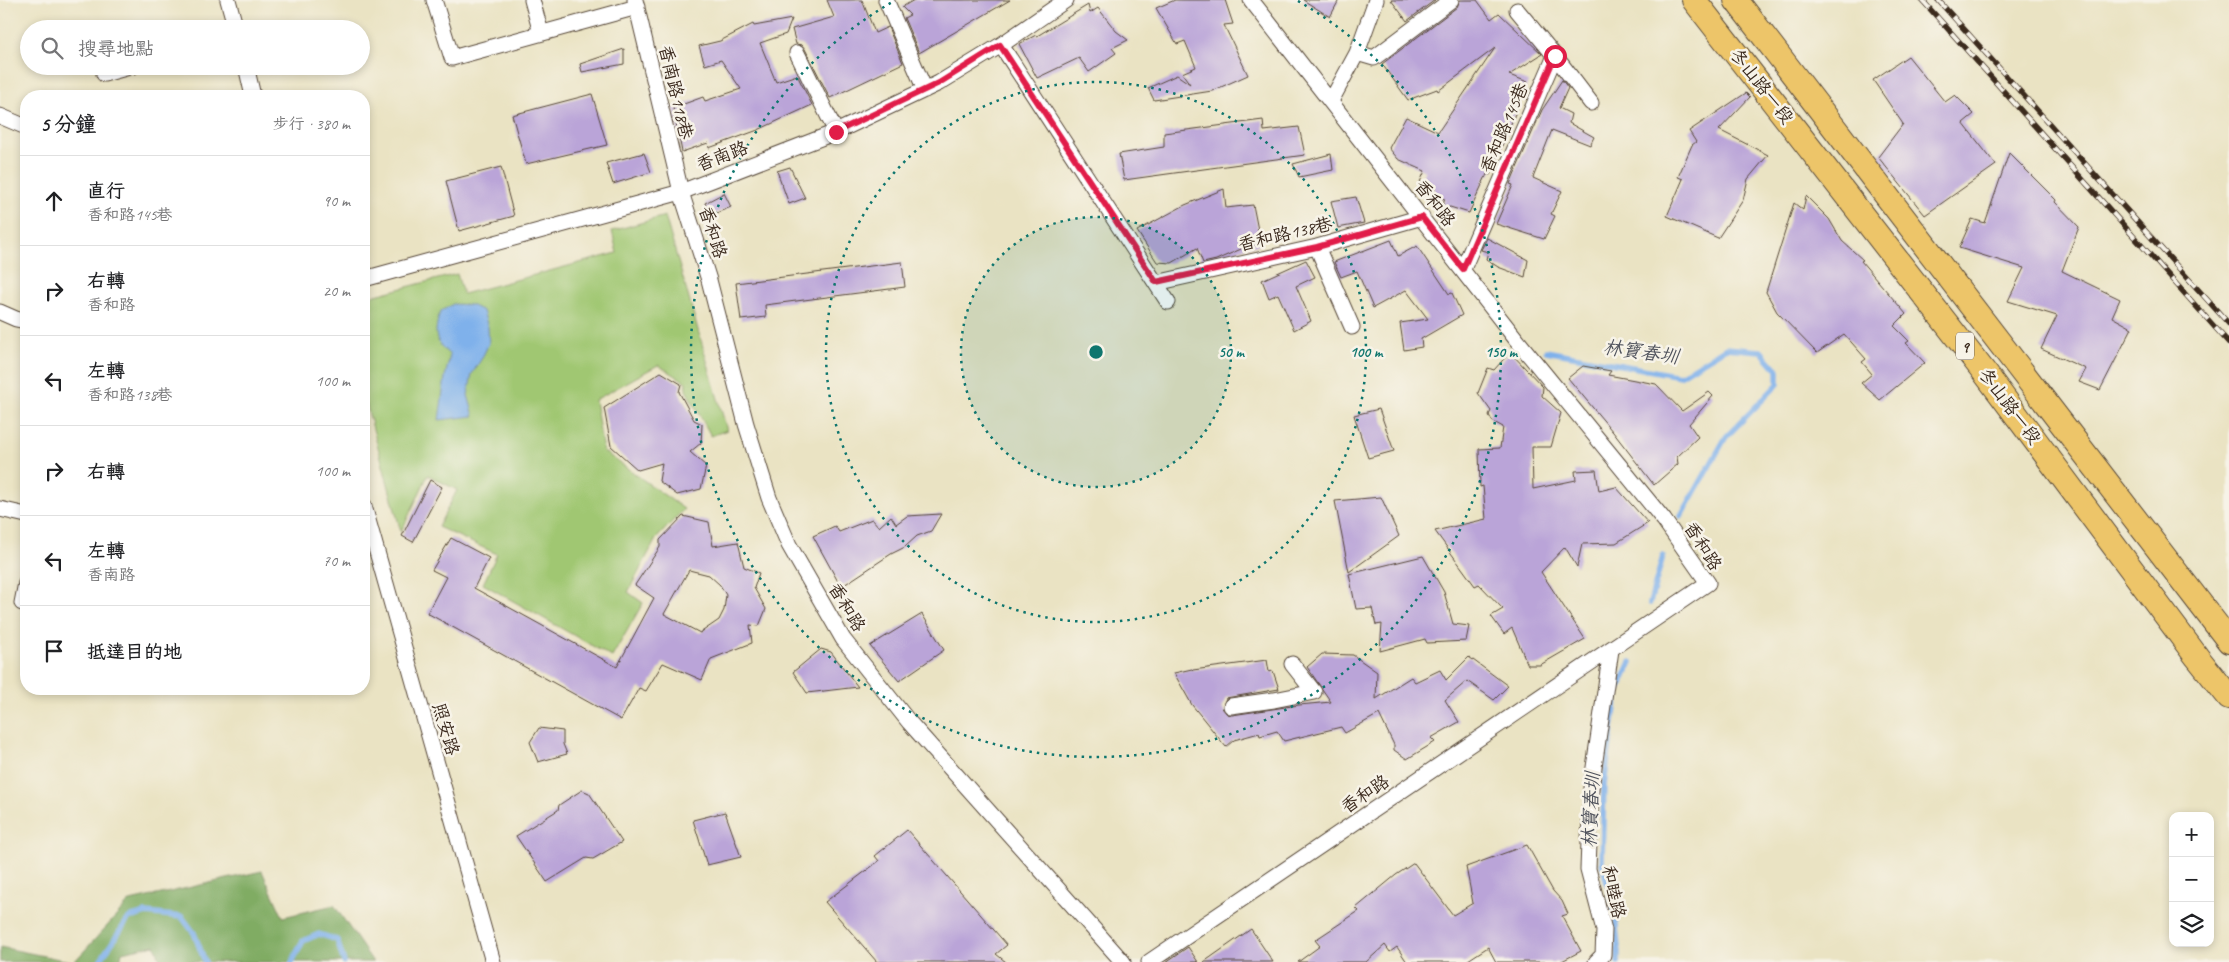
<!DOCTYPE html>
<html lang="zh-TW">
<head>
<meta charset="utf-8">
<style>
	:root { --surface:#fff; --page:#f6f6f6; --text:#202124; --muted:#757577; --line:#e0e0e0 }
	body { margin:0; font-family:Caveat,"LXGW WenKai TC",sans-serif; background:var(--page); color:var(--text) }
	.controls { position:absolute; right:15px; bottom:15px; display:grid; overflow:hidden; border-radius:10px; box-shadow:0 2px 8px #0003 }
	.controls button { width:45px; height:45px; display:grid; place-items:center; padding:0; border:0; border-bottom:1px solid var(--line); background:var(--surface); color:var(--text); font:25px sans-serif }
	.stop { position:absolute; width:15px; height:15px; margin:-11px; border:4px solid #e11d48; border-radius:50%; background:#fff }
	.stop.end { background:#e11d48; border-color:#fff; box-shadow:0 1px 5px #0008 }
	.list { margin:0; padding:0; list-style:none }
	h2 { display:flex; justify-content:space-between; align-items:center; height:65px; margin:0; padding:0 20px; font-size:21px }
	h2 small { font-size:16px; font-weight:400; color:var(--muted) }
	.list li { display:grid; grid-template-columns:32px 1fr auto; gap:15px; align-items:center; box-sizing:border-box; height:90px; padding:0 20px; border-top:1px solid var(--line) }
	.list b { display:block; font-size:19px; white-space:nowrap }
	.list p { margin:0; font-size:16px; white-space:nowrap; color:var(--muted) }
	.list em { font-size:16px; font-style:normal; color:var(--muted) }
	.icon { flex:none; width:28px; height:28px; fill:none; stroke:currentColor; stroke-width:2; stroke-linecap:round; stroke-linejoin:round }
	.map { position:relative; flex:none; width:2229px; height:962px; overflow:hidden }
	.search { position:absolute; background:var(--surface); box-shadow:0 2px 8px #0003; left:20px; top:20px; width:350px; height:55px; display:flex; align-items:center; gap:12px; box-sizing:border-box; padding:0 18px; border-radius:28px; color:var(--muted); font-size:19px }
	.panel { position:absolute; background:var(--surface); box-shadow:0 2px 8px #0003; left:20px; top:90px; width:350px; height:605px; border-radius:20px }
	.map>svg:first-child { display:block }
	.green { fill:#a0c772; stroke:#6e7848 }
	.forest { fill:#80ac64; stroke:#5e6b41 }
	.water { fill:#7fb1eb; stroke:#5d6e84 }
	.lines { fill:none; stroke-linecap:round; stroke-linejoin:round }
	.stream { stroke:#7fb1eb; stroke-width:5.5 }
	.building { fill:#baa4d8; fill-rule:evenodd }
	.minor-casing { stroke:#554637; stroke-width:17 }
	.primary-casing { stroke:#554637; stroke-width:26 }
	.minor { stroke:#fff; stroke-width:15 }
	.primary { stroke:#edc569; stroke-width:24 }
	.rail-casing { stroke:#3b2a1e; stroke-width:5.5 }
	.rail { stroke:#f7f3e8; stroke-width:4; stroke-dasharray:11; stroke-linecap:butt }
	.route { stroke:#e11d48; stroke-width:6 }
	.ring { fill:none; stroke:#0f766e; stroke-width:2.5; stroke-dasharray:2.5 5 }
	.labels { text-anchor:middle; stroke-width:5; stroke-linejoin:round; paint-order:stroke }
	.shield { fill:#f7f3e8; stroke:#73665b; stroke-width:1 }
	.shield-label { font-size:16px; font-weight:bold; fill:#3b2a1e }
	.street-label { font-size:18px; fill:#3b2a1e; stroke:#f7f3e8 }
	.water-label { font-size:19px; font-style:italic; fill:#4f525c; stroke:#f7f3e8 }
	.centre { fill:#0f766e; stroke:#f7f3e8; stroke-width:2.5 }
	.ring-label { font-size:15px; text-anchor:middle; font-weight:bold; fill:#0f766e; stroke:#f7f3e8; stroke-width:5; stroke-linejoin:round; paint-order:stroke }
</style>
</head>
<body>
<div class="map">
<svg width="2229" height="962" viewBox="0 0 2229 962">
	<rect width="100%" height="100%" fill="#f7f3e8"/>
	<filter id="ink" filterUnits="userSpaceOnUse"><feTurbulence type="fractalNoise" baseFrequency=".02" numOctaves="2"/><feDisplacementMap in="SourceGraphic" scale="10" xChannelSelector="R" yChannelSelector="G"/><feConvolveMatrix kernelMatrix="1 2 1 2 8 2 1 2 1" color-interpolation-filters="sRGB"/></filter>
	<filter id="wash" filterUnits="userSpaceOnUse"><feTurbulence type="fractalNoise" baseFrequency=".0096" numOctaves="4" result="noise"/><feDisplacementMap in="SourceGraphic" scale="20" xChannelSelector="R" yChannelSelector="G"/><feGaussianBlur stdDeviation="1.12" result="paint"/><feColorMatrix in="noise" values="0 0 0 0 0 0 0 0 0 0 0 0 0 0 0 0 0 1.4 0 .05"/><feComposite in="paint" operator="in"/></filter>
	<g filter="url(#wash)">
		<rect width="100%" height="100%" fill="#eae3c3"/>
		<path class="green" d="M665,216L727,430L711,436L686,390V382L658,365L595,400L603,451L684,509L656,539L628,592L643,603L612,657L483,584L497,554L438,527L457,490L428,475L401,532L364,396V298L457,274L463,294L617,253L612,231Z"/>
		<path class="forest" d="M262,871L283,917L334,905L373,962H161L155,945L122,952L120,962H0V947L74,962L130,901Z"/>
		<path class="water" d="M453,304L471,305L483,311L488,327L489,343L482,358L472,374L468,395L474,416L439,420L445,377L450,355C433,340 434,333 440,312Z"/>
		<g class="lines">
			<path class="stream" d="M1546,351L1680,376L1726,348L1761,351L1778,371V384L1726,437L1681,516
				M1650,603L1663,556
				M99,962L129,918L146,913L182,917L194,933L205,962
				M292,962L303,941L319,934L337,940L344,962
				M1618,962V947L1615,915L1602,863L1604,785L1617,693L1631,662"/>
		</g>
		<g id="blocks">
			<path class="building" d="M827,0H862L875,33L888,27L903,63L830,98L805,49L802,45L796,44L792,29L834,17Z
				M914,0H1010L919,53L904,18L910,15L902,7Z
				M1175,0H1225L1233,24L1224,25L1248,75L1212,91L1154,100L1148,88L1177,75L1190,84L1182,73L1196,67L1185,41L1177,44L1156,8Z
				M1303,0H1339L1330,17Z
				M1391,0H1435L1407,21Z
				M1460,0H1477L1491,19L1499,13L1542,54L1509,75L1528,82L1490,175L1487,174L1469,213L1450,207L1441,209L1445,199L1432,196L1435,188L1420,182L1425,171L1398,159L1389,148L1406,117L1438,132L1495,48L1438,91L1437,89L1408,100L1382,64L1457,7Z
				M1088,5L1090,13L1098,8L1116,31L1128,40L1112,48L1116,53L1089,72L1079,58L1037,78L1019,44L1036,35L1037,36Z
				M792,19L786,34L760,43L776,82L797,75L812,105L758,130L709,148L708,143L682,152L673,108L703,97L705,101L741,89L721,60L705,65L699,46L720,41L753,24L754,26Z
				M624,49V64L582,72L580,64Z
				M1908,56L1945,102L1955,95L1974,114L1963,123L1996,165L1925,215L1878,157L1903,124L1873,80Z
				M1562,80L1568,88L1559,108L1571,114L1569,123L1594,137L1590,145L1552,130L1533,178L1562,191L1551,214L1555,216L1544,239L1496,224L1513,185L1510,184L1542,110Z
				M1746,93L1750,97L1719,130L1768,155L1748,179L1743,200L1718,238L1667,216L1683,179L1678,177L1692,145L1696,142L1689,131Z
				M592,94L607,145L526,164L512,115Z
				M1263,120L1264,131L1299,127L1305,155L1124,180L1119,154L1164,147V133Z
				M644,153L651,172L613,184L606,163Z
				M2009,153L2056,200L2055,202L2079,227L2062,271L2120,299L2112,317L2132,328L2100,390L2079,382L2086,369L2041,349L2057,316L2008,301L2024,268L1959,248L1972,219L1985,223Z
				M1331,154L1333,170L1299,177L1293,164Z
				M501,167L514,216L459,231L446,181Z
				M790,167L805,198L789,204L777,171Z
				M1224,189L1226,208L1253,205L1261,245L1248,246L1216,260L1203,263L1197,248L1172,263L1157,262L1137,231L1185,205Z
				M724,193L731,207L709,216L705,203Z
				M1806,196L1829,219L1842,241L1863,260L1861,261L1906,314L1894,326L1909,341L1906,343L1925,363L1880,400L1861,383L1872,374L1862,362L1866,359L1844,334L1817,353L1777,312L1766,292L1794,203L1803,210Z
				M1356,197L1364,223L1338,228L1331,201Z
				M1487,238L1528,260L1525,277L1498,267L1486,259L1488,252L1481,250Z
				M1391,240L1398,256L1417,246L1449,294L1452,293L1462,315L1421,339L1422,347L1404,350L1400,323L1428,319L1406,290L1373,308L1357,271L1341,277L1334,262Z
				M1306,260L1315,277L1296,286L1311,321L1294,330L1278,294L1269,298L1262,280Z
				M902,262L905,287L765,305L766,317L741,320L736,283Z
				M1510,352L1543,387L1542,396L1561,413L1551,447H1532L1533,489L1576,480L1575,471L1596,470L1599,491L1616,487L1648,523L1616,543L1582,544L1577,567L1565,547L1541,572L1585,639L1540,665H1528L1512,628L1504,634L1491,616L1503,609L1479,584L1475,586L1435,531L1486,519L1483,486L1480,487L1479,449L1500,448L1503,427L1492,421L1489,415L1491,411L1478,393L1488,368L1494,370Z
				M1583,366L1611,371L1608,375L1656,384L1682,411L1709,392L1713,396L1689,424L1698,437L1677,457L1678,464L1654,485L1613,432L1568,378Z
				M661,372L681,384L679,392L694,420L702,424L701,443L690,452L706,466L701,489L677,495L659,481L662,463L638,470L611,446L604,408Z
				M1379,409L1394,451L1368,458L1354,415Z
				M430,480L442,487L413,542L402,536Z
				M1381,497L1399,536L1349,572L1335,501Z
				M941,514L931,531L917,536L905,547L891,554L841,587L813,536L835,526L839,532L872,519L879,527L891,516L896,524L907,516Z
				M683,516L709,522L713,546L738,542L744,567L759,573L754,588L766,609L759,626L750,625L752,643L711,659L702,680L663,663L646,691L639,688L621,720L427,613L446,577L432,570L451,538L489,558L474,588L617,667L654,598L635,585L660,547V540ZM689,570L709,575L720,585L726,595L724,610L719,620L700,633L664,614Z
				M1423,556L1444,592L1453,624L1469,626L1466,641L1427,643L1425,639L1380,651L1382,624L1376,625L1372,608L1356,609L1349,574Z
				M922,614L944,650L899,681L870,646Z
				M821,649L831,652L858,687L807,693L793,672Z
				M1322,654L1353,655L1377,672L1376,699L1411,677L1415,682L1440,670L1446,680L1469,657L1508,686L1494,700L1467,681L1445,700L1459,722L1431,738L1435,742L1407,759L1394,750V745L1379,714L1345,733L1341,727L1284,741L1277,731L1260,736L1259,733L1234,740L1226,747L1192,705L1174,673L1192,669L1193,670L1267,660L1269,672L1273,671L1279,689L1226,698L1222,708L1227,714L1232,715L1299,705L1331,702L1307,667Z
				M539,728L563,731V744L567,754L538,762L530,742Z
				M582,790L589,793L622,842L593,859L586,858L547,882L516,836L558,810L559,805Z
				M725,812L741,857L707,865L693,820Z
				M907,830L1007,945L996,954L1006,962H877L825,902L879,861L875,856Z
				M1527,845L1553,891L1562,901L1568,914L1562,916L1581,951L1560,962H1496L1488,947L1465,962H1407L1397,947L1390,952L1385,945L1366,962H1298L1320,946L1315,940L1359,911L1356,908L1396,875L1414,863L1453,915L1473,903L1466,867Z
				M1251,929L1273,962H1204Z
				M1188,947L1198,962H1166Z"/>
		</g>
	</g>
	<g filter="url(#ink)">
		<use href="#blocks" fill-opacity="0" stroke="#554637" stroke-width="1"/>
		<g class="lines">
			<g class="minor-casing">
				<path id="minor" d="M228,0L236,29
					M434,0L452,58L637,7
					M532,0L541,33
					M635,0L681,192L709,280L746,424L769,498L789,545L843,639L909,722L1123,962
					M886,0L925,90
					M1001,45L1168,302
					M797,53L836,132
					M1357,53L1374,58L1451,0
					M1555,56L1591,103
					M246,66L253,96
					M104,74L133,66
					M1331,101L1357,53L1376,0
					M0,116L26,127
					M1317,247L1352,327
					M1463,269L1555,56L1517,10
					M364,279L681,192L836,132L939,83L1001,45L1066,0
					M1156,283L1317,247L1422,217
					M0,312L16,319L26,321
					M364,506L493,962
					M0,509L26,515
					M22,603L26,583
					M1231,706L1274,700L1314,692L1292,664
					M1149,962L1708,583L1664,520L1516,339L1251,0
					M1596,962L1603,955L1604,930L1588,869L1591,788L1611,650"/>
			</g>
			<g class="primary-casing">
				<path id="primary" d="M1694,0L1985,373L2197,657L2229,697
					M1736,0L2229,641"/>
			</g>
			<use href="#minor" class="minor"/>
			<use href="#primary" class="primary"/>
			<g class="rail-casing">
				<path id="rail" d="M1922,0L2229,343
					M1938,0L2229,324"/>
			</g>
			<use href="#rail" class="rail"/>
		</g>
	</g>
	<g class="lines" filter="url(#ink)">
		<path class="route" d="M836,132L939,83L1000,45L1156,282L1317,247L1422,217L1463,269L1555,56"/>
	</g>
	<circle cx="1096" cy="352" r="135" fill="#0f766e" fill-opacity=".12"/>
	<g class="ring">
		<circle cx="1096" cy="352" r="135"/>
		<circle cx="1096" cy="352" r="270"/>
		<path d="M1298 1A405 405 0 1 1 894 1"/>
	</g>
	<g class="labels">
		<rect class="shield" x="1956" y="332.5" width="18" height="27" rx="4"/>
		<g class="shield-label">
			<text x="1965" y="352">9</text>
		</g>
		<g class="street-label">
			<text transform="translate(1762 86) rotate(52)" y="6">冬山路一段</text>
			<text transform="translate(676 92) rotate(77)" y="6">香南路118巷</text>
			<text transform="translate(1504 128) rotate(-67)" y="6">香和路145巷</text>
			<text transform="translate(722 156) rotate(-21)" y="6">香南路</text>
			<text transform="translate(1435 203) rotate(52)" y="6">香和路</text>
			<text transform="translate(713 232) rotate(72)" y="6">香和路</text>
			<text transform="translate(1285 234) rotate(-13)" y="6">香和路138巷</text>
			<text transform="translate(2010 406) rotate(53)" y="6">冬山路一段</text>
			<text transform="translate(1703 546) rotate(58)" y="6">香和路</text>
			<text transform="translate(847 607) rotate(59)" y="6">香和路</text>
			<text transform="translate(446 729) rotate(74)" y="6">照安路</text>
			<text transform="translate(1365 794) rotate(-34)" y="6">香和路</text>
			<text transform="translate(1614 892) rotate(78)" y="6">和睦路</text>
		</g>
		<g class="water-label">
			<text transform="translate(1641 351) rotate(8)" y="7">林寶春圳</text>
			<text transform="translate(1590 810) rotate(-87)" y="7">林寶春圳</text>
		</g>
	</g>
	<circle cx="1096" cy="352" r="8" class="centre"/>
	<g class="ring-label">
		<text x="1231" y="357">50 m</text>
		<text x="1366" y="357">100 m</text>
		<text x="1501" y="357">150 m</text>
	</g>
</svg>
<div class="controls">
<button>+</button>
<button>−</button>
<button><svg class="icon" aria-label="layers" viewBox="0 0 24 24"><path d="M12 4l9 5-9 5-9-5zM3 14l9 5 9-5"/></svg></button>
</div>
<div class="stop" style="left:1555px;top:56px"></div>
<div class="stop end" style="left:836px;top:132px"></div>
<div class="search"><svg class="icon" aria-label="search" viewBox="0 0 24 24"><circle cx="10" cy="10" r="6"/><path d="M15 15l6 6"/></svg>搜尋地點</div>
<section class="panel">
<h2>5 分鐘<small>步行 · 380 m</small></h2>
<ul class="list">
<li><svg class="icon" aria-label="ahead" viewBox="0 0 24 24"><path d="M12 20V5M6 11l6-6 6 6"/></svg><div><b>直行</b><p>香和路145巷</p></div><em>90 m</em></li>
<li><svg class="icon" aria-label="right" viewBox="0 0 24 24"><path d="M7 20v-9h11M14 6l5 5-5 5"/></svg><div><b>右轉</b><p>香和路</p></div><em>20 m</em></li>
<li><svg class="icon" aria-label="left" viewBox="0 0 24 24"><path d="M17 20v-9H6M10 6l-5 5 5 5"/></svg><div><b>左轉</b><p>香和路138巷</p></div><em>100 m</em></li>
<li><svg class="icon" aria-label="right" viewBox="0 0 24 24"><path d="M7 20v-9h11M14 6l5 5-5 5"/></svg><div><b>右轉</b></div><em>100 m</em></li>
<li><svg class="icon" aria-label="left" viewBox="0 0 24 24"><path d="M17 20v-9H6M10 6l-5 5 5 5"/></svg><div><b>左轉</b><p>香南路</p></div><em>70 m</em></li>
<li><svg class="icon" aria-label="arrive" viewBox="0 0 24 24"><path d="M6 21V4h12l-3 4 3 4H6"/></svg><div><b>抵達目的地</b></div></li>
</ul>
</section>
</div>
</body>
</html>
